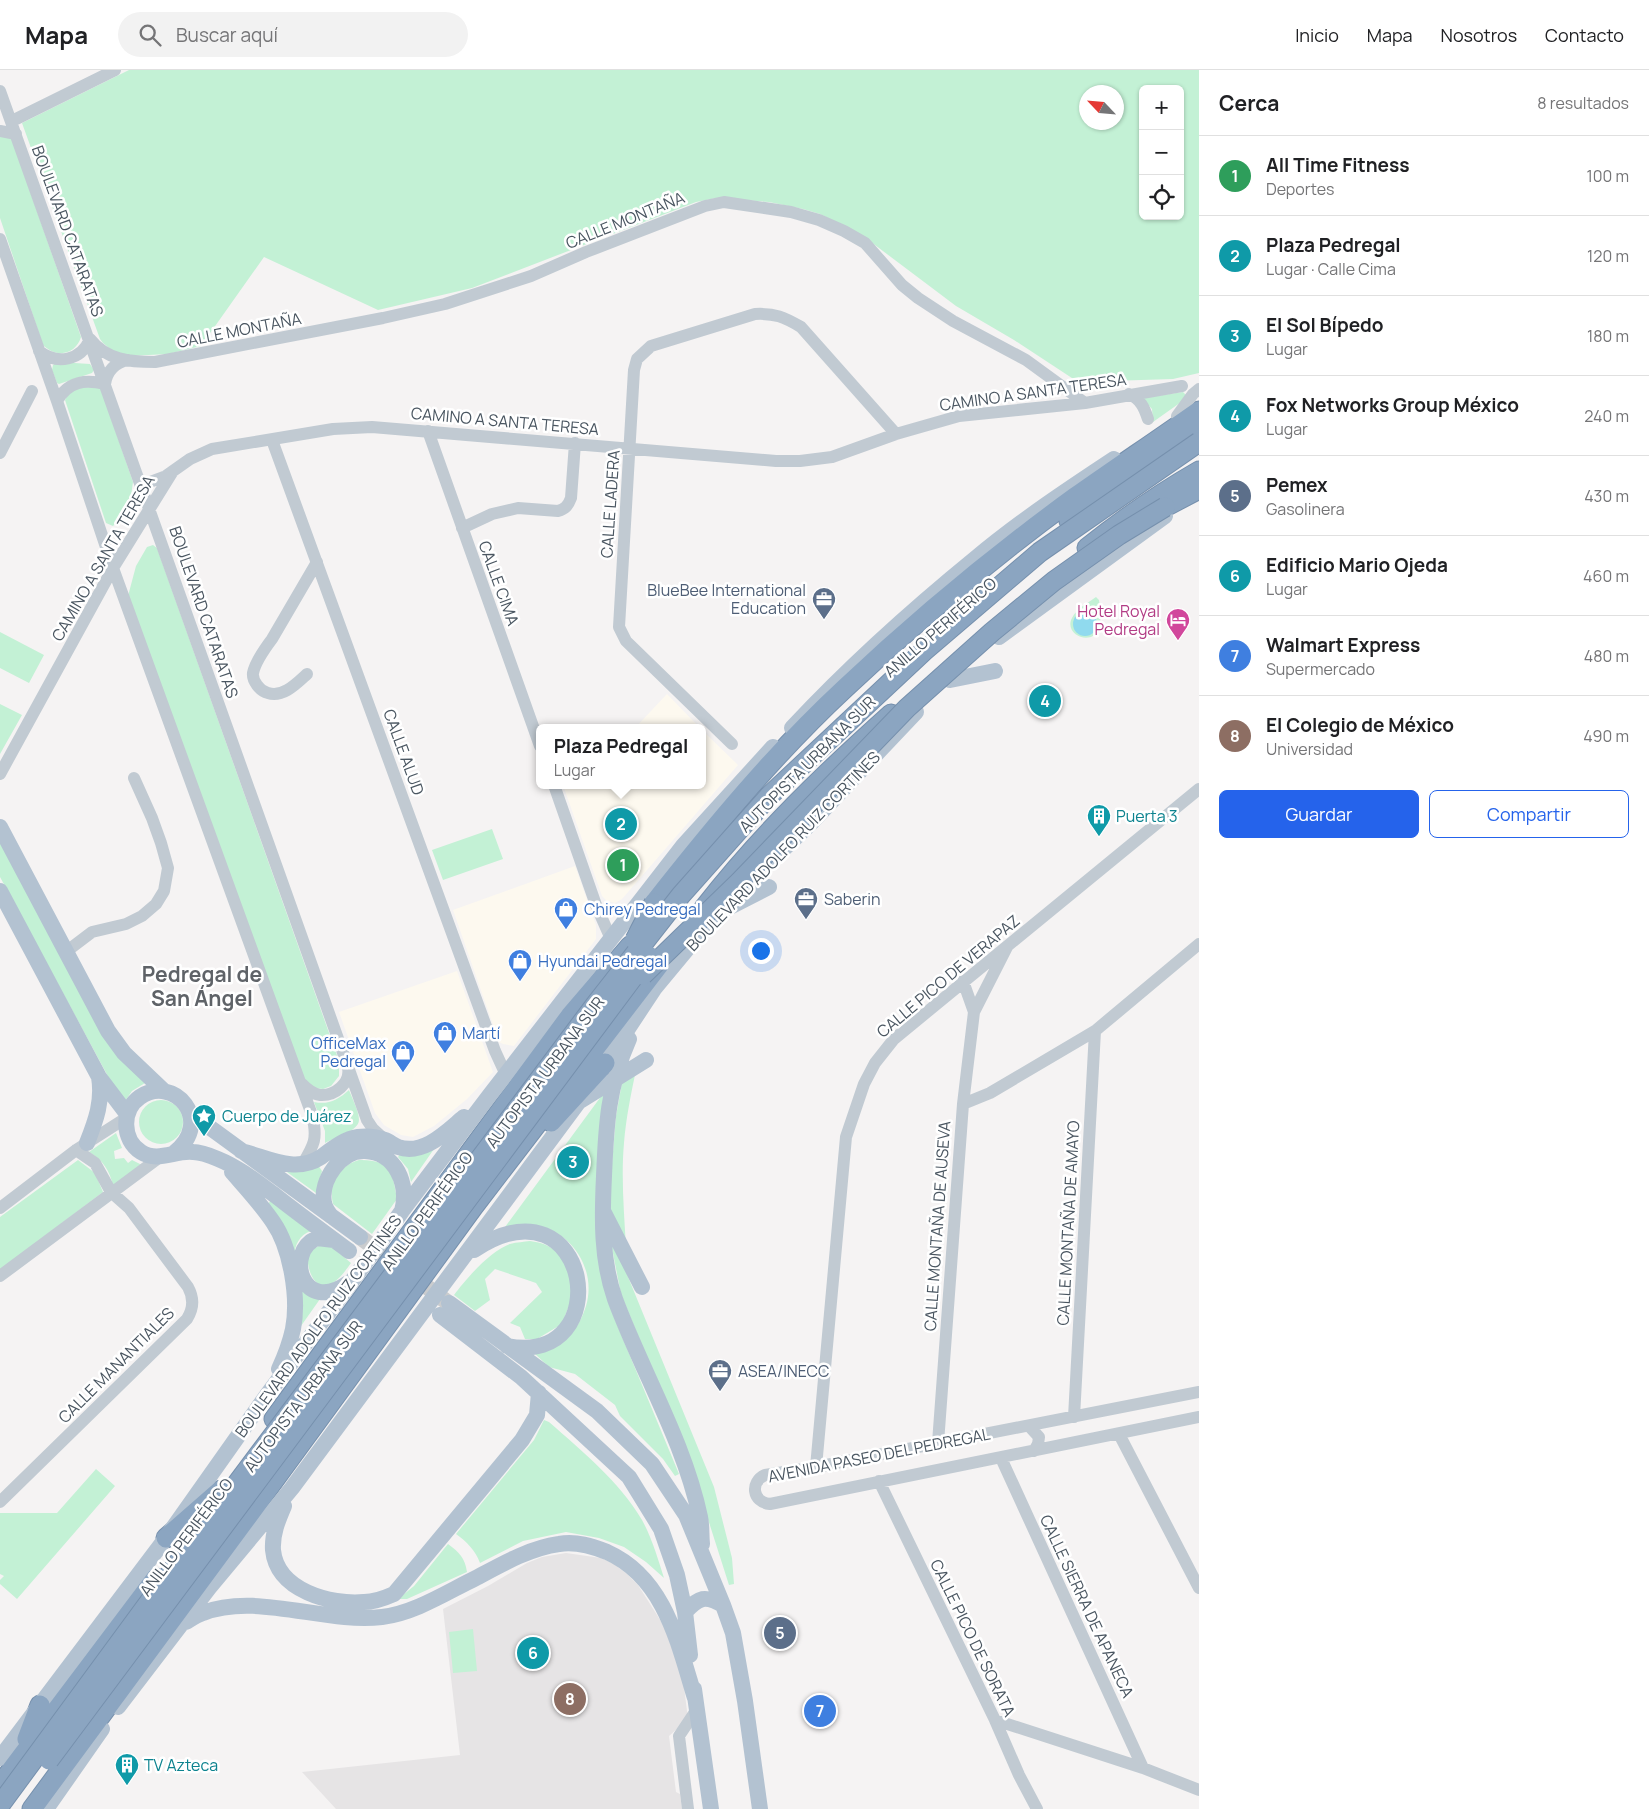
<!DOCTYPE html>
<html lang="es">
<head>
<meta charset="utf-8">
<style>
	:root { --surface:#fff; --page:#f2f2f2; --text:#202124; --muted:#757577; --line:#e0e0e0; --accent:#2563eb }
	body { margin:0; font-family:Manrope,sans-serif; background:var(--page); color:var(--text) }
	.controls { position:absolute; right:15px; top:15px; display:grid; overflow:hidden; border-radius:8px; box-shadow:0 1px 4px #0004 }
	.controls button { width:45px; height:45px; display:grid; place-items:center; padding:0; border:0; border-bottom:1px solid var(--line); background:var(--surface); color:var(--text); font:25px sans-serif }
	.compass { position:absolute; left:1079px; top:15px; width:45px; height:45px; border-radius:50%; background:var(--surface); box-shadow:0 1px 4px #0004; rotate:296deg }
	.you { position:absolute; left:760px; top:880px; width:18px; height:18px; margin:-12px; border:4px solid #fff; border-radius:50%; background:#1a73e8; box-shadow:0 0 0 8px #1a73e833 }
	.badge { display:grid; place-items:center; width:32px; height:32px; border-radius:50%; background:var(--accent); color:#fff; font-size:16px; font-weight:700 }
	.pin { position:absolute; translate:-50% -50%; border:2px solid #fff; box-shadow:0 1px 5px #0006 }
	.popup { position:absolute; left:536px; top:654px; width:170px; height:65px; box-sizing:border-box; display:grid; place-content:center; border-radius:8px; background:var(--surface); filter:drop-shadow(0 1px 4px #0005); font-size:16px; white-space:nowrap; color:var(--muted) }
	.popup b { font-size:19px; color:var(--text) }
	.popup::after { content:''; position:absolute; left:50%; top:100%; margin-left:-10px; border:10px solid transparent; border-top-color:var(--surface) }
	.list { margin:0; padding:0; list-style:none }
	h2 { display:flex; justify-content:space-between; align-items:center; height:65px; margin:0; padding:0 20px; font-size:21px }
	h2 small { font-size:16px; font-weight:400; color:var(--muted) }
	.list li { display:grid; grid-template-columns:32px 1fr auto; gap:15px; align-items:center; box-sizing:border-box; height:80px; padding:0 20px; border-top:1px solid var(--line) }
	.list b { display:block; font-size:19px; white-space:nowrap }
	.list p { margin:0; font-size:16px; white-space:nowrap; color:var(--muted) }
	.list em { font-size:16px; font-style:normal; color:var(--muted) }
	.actions { display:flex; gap:10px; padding:15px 20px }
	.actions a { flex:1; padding:11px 0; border:1px solid var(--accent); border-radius:8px; text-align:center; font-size:18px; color:var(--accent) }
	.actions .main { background:var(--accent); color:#fff }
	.icon { flex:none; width:28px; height:28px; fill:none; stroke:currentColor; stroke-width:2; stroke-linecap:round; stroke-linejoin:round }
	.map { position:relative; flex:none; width:1199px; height:1739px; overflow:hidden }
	header { display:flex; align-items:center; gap:30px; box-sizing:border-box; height:70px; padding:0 25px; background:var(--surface); border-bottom:1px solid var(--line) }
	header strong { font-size:24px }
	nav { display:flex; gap:28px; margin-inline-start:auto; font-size:18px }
	.search { width:350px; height:45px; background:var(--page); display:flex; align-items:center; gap:12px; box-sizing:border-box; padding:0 18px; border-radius:28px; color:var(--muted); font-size:19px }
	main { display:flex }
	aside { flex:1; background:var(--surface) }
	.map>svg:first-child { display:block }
	.commercial { fill:#fdf9ef }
	.education { fill:#e6e4e5 }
	.green { fill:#c3f1d5; fill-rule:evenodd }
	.water { fill:#90daee }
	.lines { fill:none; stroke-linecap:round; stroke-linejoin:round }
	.major-tunnel { stroke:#caccce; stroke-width:16; stroke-dasharray:16 8; stroke-linecap:butt }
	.highway-casing { stroke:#7690ad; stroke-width:21 }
	.minor { stroke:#c1cad2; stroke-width:12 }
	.major { stroke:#b3c2d1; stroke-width:16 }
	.highway { stroke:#8ba5c1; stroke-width:19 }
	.highway-bridge-casing { stroke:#7690ad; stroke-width:21; stroke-linecap:butt }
	.highway-bridge { stroke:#8ba5c1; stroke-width:19 }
	.labels { text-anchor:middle; stroke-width:5; stroke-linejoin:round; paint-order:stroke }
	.street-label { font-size:16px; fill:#4a5661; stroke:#fff }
	.service-label { font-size:16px; fill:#4e5e75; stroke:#fff; text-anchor:start }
	.hotel-label { font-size:16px; fill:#b23c85; stroke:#fff; text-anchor:end }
	.culture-label { font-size:16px; fill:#0d838f; stroke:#fff; text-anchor:start }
	.shop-label { font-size:16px; fill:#366cbe; stroke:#fff; text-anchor:start }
	.district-label { font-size:21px; font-weight:bold; fill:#5f6368; stroke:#fff }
</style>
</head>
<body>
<header>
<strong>Mapa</strong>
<div class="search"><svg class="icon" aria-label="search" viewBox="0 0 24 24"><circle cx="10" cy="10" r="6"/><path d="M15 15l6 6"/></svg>Buscar aquí</div>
<nav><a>Inicio</a><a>Mapa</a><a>Nosotros</a><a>Contacto</a></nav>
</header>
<main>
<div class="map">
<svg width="1199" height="1739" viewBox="0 0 1199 1739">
	<rect width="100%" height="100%" fill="#f5f3f3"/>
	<path class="commercial" d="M667,624L700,658H635Z
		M702,660L738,695L622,829L615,833L607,831L602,826L563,715H702Z
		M575,796L596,855V869L514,976L503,974L499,972L453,840Z
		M457,901L493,1002L467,1029L434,1056L413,1067L401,1065L384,1055L375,1043L339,942Z"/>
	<path class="education" d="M566,1483L601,1488L614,1494L627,1504L638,1515L664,1556L683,1609L688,1649L669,1666L676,1722L680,1724L682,1739H336L302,1702L460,1685L443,1539L488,1516L527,1493L542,1487Z"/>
	<path class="green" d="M129,0H1199V303L1173,309L1078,312L1014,270L956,236L863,166L820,144L803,139L769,132L716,128L696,132L472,218L378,240L264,187L201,276L168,284L129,286L115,283L103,273L100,269L22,53ZM1143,19H1180V146H1143ZM1086,22H1116V52H1086Z
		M10,64L81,267C76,284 57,289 43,275L0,148V65Z
		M59,292L90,294L94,300L92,303L59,314L57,313L52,300L53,295Z
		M100,316L133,412L131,426L115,454L113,456L106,453L65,330L71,319Z
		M1183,322L1186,325L1184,330L1153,352L1152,339L1142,328Z
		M153,475L157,478L339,991V1006L331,1016L323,1019L313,1018L304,1009L128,526L136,496L147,477Z
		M1096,527L1099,530C1100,539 1102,550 1099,558C1093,577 1063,565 1072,548C1076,539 1089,532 1096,527Z
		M0,562L44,585L29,613L0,598Z
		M0,634L22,645L0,684Z
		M492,759L503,789L443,810L432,780Z
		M0,770L145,1013L132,1021L123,1034L0,807Z
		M636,1000C631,1024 626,1048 624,1073C621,1107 624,1142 626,1177L608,1141L616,1046L623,1007Z
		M349,1020C352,1028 359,1041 359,1050C359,1061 334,1068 325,1073V1061L314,1032C328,1035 338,1030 349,1020Z
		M605,1021L603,1054L613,1245L679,1404L675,1406L663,1389L620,1346L615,1335L575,1304L549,1297L533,1282C543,1277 563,1269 571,1263C578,1257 583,1245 586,1236C596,1203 576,1167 543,1157C530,1153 517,1155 505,1157ZM574,1075L588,1086L589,1092L577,1107L572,1109L557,1098V1092L568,1076Z
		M139 1052a22 22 0 1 1 44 0a22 22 0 1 1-44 0Z
		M116,1063L122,1078L114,1081L115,1089L124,1088L128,1093L132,1090L142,1095L113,1116C110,1101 103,1090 89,1082Z
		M434,1079L411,1112L408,1099L398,1087L400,1084Z
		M78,1090L95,1103L103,1122L0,1200V1147Z
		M359,1090C390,1089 393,1103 397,1129L372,1164L333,1134C328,1113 339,1096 359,1090Z
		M318,1095L322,1101L316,1123L280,1097Z
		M271,1130L311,1161C299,1165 295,1175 294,1186L268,1134Z
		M608,1158L714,1417L732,1488L734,1514L729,1515L691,1396L621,1224Z
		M530,1171C561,1175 565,1192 576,1217L562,1254L537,1269H525L520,1257L510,1253L542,1222L536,1213L495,1199L485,1209L490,1230L475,1241L454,1225C466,1209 490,1181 510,1174C517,1172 524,1172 530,1171Z
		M326,1172L351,1193C345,1201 338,1212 328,1215C311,1219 306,1193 308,1182Z
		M301,1217L320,1229L301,1256Z
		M544,1350L549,1352C583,1382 619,1411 642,1450C652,1468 658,1489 664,1508L646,1492L624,1477L599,1468L566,1462L523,1471L480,1493C475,1480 467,1472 456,1464L534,1370Z
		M96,1399L115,1416L17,1529L0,1514V1510L4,1506L0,1504V1443H57Z
		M448,1474C459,1482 465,1488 467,1502L407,1529H398L414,1516Z
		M473,1559L477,1601L453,1603L449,1562Z"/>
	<path class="water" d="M1073 554a12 12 0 1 1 24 0a12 12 0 1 1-24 0Z"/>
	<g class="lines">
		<path class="major-tunnel" d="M360,1167L447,1232"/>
		<g class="highway-casing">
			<path id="highway" d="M1165,437L1199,419
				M1069,451L1199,360
				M1087,478C1123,449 1159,424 1199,401
				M654,833C713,758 775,683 845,618C917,550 994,486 1075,427C1116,398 1158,370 1199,341
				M704,838C759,767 824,704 891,644
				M551,1052L605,993
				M274,1349L570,946L630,876
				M166,1468L221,1420
				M27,1669L40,1635
				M0,1715L156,1508
				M32,1739L248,1446L474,1136L659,895"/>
		</g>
		<path class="minor" d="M0,21L367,1050L373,1059L385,1070
			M12,51L115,0
			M0,61L16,64
			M0,169L57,331L113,498L312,1045C318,1069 314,1075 302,1095
			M39,281C57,295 81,291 90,269C106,290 130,292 155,292L383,248L445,234L531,206L586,182L705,136L724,132L791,142L819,150L844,161L865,173L902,215L918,228L953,251L1026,290L1085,333
			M1129,324C1141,330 1144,337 1148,349
			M57,331C68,311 85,309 105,314C107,301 114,293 128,290
			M1177,346L1193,324L1199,319
			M428,361L540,676
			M272,370L495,981L506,1005
			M0,383L32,321
			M142,415L166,406L173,401
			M462,458L492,444L518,438L558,441C565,439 568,436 571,428L575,373
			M307,604C297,613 283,628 268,623C260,621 252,611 253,603C255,593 266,577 272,569C287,543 302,518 317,492
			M732,674L626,571L619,557L634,300L637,289L651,276L755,244C775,243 784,247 801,257L896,364
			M0,704L113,498L173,401L190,389L212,379L333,359L372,357L776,391H800L832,387L896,364L959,346L1085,333L1182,316
			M554,715L596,835L611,869
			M67,881L92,862L126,854L142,846L156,834L164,821L168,798L161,773L152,748L134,708
			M963,911L974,942
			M300,1012C305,1017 311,1024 320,1025C335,1026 351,1013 348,998
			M963,1034L990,1023L1095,961L1199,874
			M0,1138L76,1080L126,1048
			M0,1206L160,1087
			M1199,1322L816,1397L765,1405C750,1412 752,1432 770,1434L1199,1347
			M1074,1347L1095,961
			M1029,1356L1039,1367L1038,1374L1034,1381
			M1119,1364L1199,1518
			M938,1373L963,1034L974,942L1007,877
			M1001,1388L1143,1698
			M816,1397L846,1067L864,1014L875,993L894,969L1199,719
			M879,1411L995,1650L1019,1705L1037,1739
			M0,1432L187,1249C194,1238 194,1228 188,1217L129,1138L111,1122L95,1093L76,1080
			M995,1650L1143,1698L1199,1720
			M688,1739L679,1666L697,1639"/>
		<path class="major" d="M999,567L1165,446
			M950,610L995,601
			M792,658C849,597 911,541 976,488C1019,452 1067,420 1114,389
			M0,757L108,961L124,983L164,1021
			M773,789L810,754L916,642
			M0,821L99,1007L127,1044
			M728,838L769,817
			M629,969C608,1016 606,1056 604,1106C602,1148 601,1189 615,1229C642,1302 684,1371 700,1447C702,1456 701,1465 702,1474
			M598,1004L654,919L693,872L736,826
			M580,1031L646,990
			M190,1043L360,1167
			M87,1073C96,1050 103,1031 99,1007
			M241,1081C269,1088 295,1104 321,1087C332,1079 344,1069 358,1067C366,1066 377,1067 385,1070C389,1071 393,1075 398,1077C424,1086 447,1061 464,1047
			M174,1083C215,1051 174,1004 140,1027C121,1040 122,1070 141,1082C158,1093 175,1080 193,1082C201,1082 211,1086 218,1089C240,1098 258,1113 276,1126C300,1145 325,1163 349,1181
			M232,1102C246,1118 261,1134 273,1152C291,1178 299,1228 293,1259C290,1273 285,1286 279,1299
			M604,1143L642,1217
			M331,1146C328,1142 325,1138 324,1133C320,1110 341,1080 365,1081C396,1082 409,1115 402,1141
			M334,1170L317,1168C284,1182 302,1246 348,1213
			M474,1180C592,1102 619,1298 507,1276
			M449,1233L597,1341L652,1394L686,1445L723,1535L733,1563L745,1631L760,1739
			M440,1245L521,1307L629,1407L661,1459L677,1505L685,1542L690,1585
			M284,1436C278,1450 272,1464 273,1480C277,1521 331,1535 364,1532C375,1532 385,1528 394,1524L522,1370L537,1345L539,1323
			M685,1542C699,1527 705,1525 723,1535
			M186,1552C191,1549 197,1545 203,1543C257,1522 325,1554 382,1547C415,1543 447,1522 476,1508C502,1494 530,1478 559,1474C576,1471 592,1476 607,1482C665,1508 678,1573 695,1628
			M694,1619L711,1739
			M118,1637L209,1518L292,1418L580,1030
			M0,1688L166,1468L267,1325L358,1203L402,1141L489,1026L683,776L773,677
			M46,1739L102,1659"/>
		<use href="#highway" class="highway"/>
		<g class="highway-bridge-casing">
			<path id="highway-bridge" d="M635,870L654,833
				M643,905L739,812L907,638L992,562L1054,511L1119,465L1165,437
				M49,1690L649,886
				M0,1735L200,1463L595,935L681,825L769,726L924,581L1040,482L1199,372"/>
		</g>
		<use href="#highway-bridge" class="highway-bridge"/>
	</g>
	<defs>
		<g id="office-pin" transform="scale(1.25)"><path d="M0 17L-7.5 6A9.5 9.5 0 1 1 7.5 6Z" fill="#5c6f8a" stroke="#fff"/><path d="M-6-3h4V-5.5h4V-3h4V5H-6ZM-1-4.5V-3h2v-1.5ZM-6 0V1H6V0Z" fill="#fff"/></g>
		<g id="hotel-pin" transform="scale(1.25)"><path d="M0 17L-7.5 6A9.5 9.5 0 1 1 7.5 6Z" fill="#d1479c" stroke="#fff"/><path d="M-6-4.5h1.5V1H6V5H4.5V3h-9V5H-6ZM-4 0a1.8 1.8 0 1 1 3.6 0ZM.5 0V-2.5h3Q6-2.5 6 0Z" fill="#fff"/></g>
		<g id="building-pin" transform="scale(1.25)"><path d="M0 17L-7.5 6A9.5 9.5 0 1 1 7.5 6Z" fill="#0f9aa8" stroke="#fff"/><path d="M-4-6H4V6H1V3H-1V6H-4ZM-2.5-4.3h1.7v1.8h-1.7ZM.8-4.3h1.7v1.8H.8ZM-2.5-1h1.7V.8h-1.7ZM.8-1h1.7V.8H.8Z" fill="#fff"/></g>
		<g id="shop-pin" transform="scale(1.25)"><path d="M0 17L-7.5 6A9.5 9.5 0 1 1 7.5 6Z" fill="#3f7fe0" stroke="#fff"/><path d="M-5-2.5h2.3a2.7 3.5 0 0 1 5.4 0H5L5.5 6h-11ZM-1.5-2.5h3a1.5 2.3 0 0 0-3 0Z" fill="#fff"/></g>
		<g id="sight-pin" transform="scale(1.25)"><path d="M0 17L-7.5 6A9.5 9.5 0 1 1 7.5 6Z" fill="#0f9aa8" stroke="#fff"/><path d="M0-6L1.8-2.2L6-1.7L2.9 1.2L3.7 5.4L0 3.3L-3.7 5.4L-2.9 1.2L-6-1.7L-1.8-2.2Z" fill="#fff"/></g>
	</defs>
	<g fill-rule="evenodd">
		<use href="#office-pin" x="824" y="529"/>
		<use href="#hotel-pin" x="1178" y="550"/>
		<use href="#building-pin" x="1099" y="746"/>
		<use href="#office-pin" x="806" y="829"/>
		<use href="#shop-pin" x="566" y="839"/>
		<use href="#shop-pin" x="520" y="891"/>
		<use href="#shop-pin" x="445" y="963"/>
		<use href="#shop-pin" x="403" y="982"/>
		<use href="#sight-pin" x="204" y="1046"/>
		<use href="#office-pin" x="720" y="1301"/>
		<use href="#building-pin" x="127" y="1695"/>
	</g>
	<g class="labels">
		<g class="street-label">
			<text transform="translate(625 150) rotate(-22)" y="6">CALLE MONTAÑA</text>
			<text transform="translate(68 161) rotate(70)" y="6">BOULEVARD CATARATAS</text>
			<text transform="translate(239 260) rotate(-11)" y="6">CALLE MONTAÑA</text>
			<text transform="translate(1033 322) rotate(-8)" y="6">CAMINO A SANTA TERESA</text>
			<text transform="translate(505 351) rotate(5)" y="6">CAMINO A SANTA TERESA</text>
			<text transform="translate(610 434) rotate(-86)" y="6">CALLE LADERA</text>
			<text transform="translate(103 488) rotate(-60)" y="6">CAMINO A SANTA TERESA</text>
			<text transform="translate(499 513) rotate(70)" y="6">CALLE CIMA</text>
			<text transform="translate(204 542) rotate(71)" y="6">BOULEVARD CATARATAS</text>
			<text transform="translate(940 557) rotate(-41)" y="6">ANILLO PERIFÉRICO</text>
			<text transform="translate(404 682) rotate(70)" y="6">CALLE ALUD</text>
			<text transform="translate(807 694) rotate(-45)" y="6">AUTOPISTA URBANA SUR</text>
			<text transform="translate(783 781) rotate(-46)" y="6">BOULEVARD ADOLFO RUIZ CORTINES</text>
			<text transform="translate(948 906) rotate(-40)" y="6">CALLE PICO DE VERAPAZ</text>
			<text transform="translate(545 1002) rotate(-53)" y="6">AUTOPISTA URBANA SUR</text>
			<text transform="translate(427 1141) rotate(-54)" y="6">ANILLO PERIFÉRICO</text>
			<text transform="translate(1068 1153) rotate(-87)" y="6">CALLE MONTAÑA DE AMAYO</text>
			<text transform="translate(937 1156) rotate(-86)" y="6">CALLE MONTAÑA DE AUSEVA</text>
			<text transform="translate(318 1256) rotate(-54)" y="6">BOULEVARD ADOLFO RUIZ CORTINES</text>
			<text transform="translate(116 1295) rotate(-45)" y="6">CALLE MANANTIALES</text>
			<text transform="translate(303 1326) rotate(-53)" y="6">AUTOPISTA URBANA SUR</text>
			<text transform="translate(879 1385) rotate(-11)" y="6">AVENIDA PASEO DEL PEDREGAL</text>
			<text transform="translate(186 1467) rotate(-53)" y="6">ANILLO PERIFÉRICO</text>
			<text transform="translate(1087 1536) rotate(65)" y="6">CALLE SIERRA DE APANECA</text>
			<text transform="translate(973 1568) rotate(64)" y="6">CALLE PICO DE SORATA</text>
		</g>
		<g class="service-label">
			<text x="806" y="526" text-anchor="end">BlueBee International<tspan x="806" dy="18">Education</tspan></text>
			<text x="824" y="835">Saberin</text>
			<text x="738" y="1307">ASEA/INECC</text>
		</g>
		<g class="hotel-label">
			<text x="1160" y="547">Hotel Royal<tspan x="1160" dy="18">Pedregal</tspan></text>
		</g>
		<g class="culture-label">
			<text x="1116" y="752">Puerta 3</text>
			<text x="222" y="1052">Cuerpo de Juárez</text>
			<text x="144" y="1701">TV Azteca</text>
		</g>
		<g class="shop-label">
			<text x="584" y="845">Chirey Pedregal</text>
			<text x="538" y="897">Hyundai Pedregal</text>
			<text x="462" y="969">Martí</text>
			<text x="386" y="979" text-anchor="end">OfficeMax<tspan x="386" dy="18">Pedregal</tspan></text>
		</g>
		<g class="district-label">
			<text x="202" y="912">Pedregal de<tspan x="202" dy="24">San Ángel</tspan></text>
		</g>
	</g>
</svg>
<div class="controls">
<button>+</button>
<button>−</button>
<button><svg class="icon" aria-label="locate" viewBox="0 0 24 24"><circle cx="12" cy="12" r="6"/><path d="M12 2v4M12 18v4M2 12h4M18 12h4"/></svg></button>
</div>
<svg class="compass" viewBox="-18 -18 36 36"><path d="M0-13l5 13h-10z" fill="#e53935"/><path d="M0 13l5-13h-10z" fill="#757577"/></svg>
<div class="you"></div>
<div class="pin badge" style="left:623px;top:795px;background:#2e9e5b">1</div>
<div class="pin badge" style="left:621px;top:754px;background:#0f9aa8">2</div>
<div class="popup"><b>Plaza Pedregal</b>Lugar</div>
<div class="pin badge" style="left:573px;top:1092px;background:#0f9aa8">3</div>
<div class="pin badge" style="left:1045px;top:631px;background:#0f9aa8">4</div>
<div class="pin badge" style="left:780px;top:1563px;background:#5c6f8a">5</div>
<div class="pin badge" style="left:533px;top:1583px;background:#0f9aa8">6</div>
<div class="pin badge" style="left:820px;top:1641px;background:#3f7fe0">7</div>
<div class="pin badge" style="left:570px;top:1629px;background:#8d6e63">8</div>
</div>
<aside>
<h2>Cerca<small>8 resultados</small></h2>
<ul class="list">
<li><span class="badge" style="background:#2e9e5b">1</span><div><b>All Time Fitness</b><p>Deportes</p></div><em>100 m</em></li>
<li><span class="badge" style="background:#0f9aa8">2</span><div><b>Plaza Pedregal</b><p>Lugar · Calle Cima</p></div><em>120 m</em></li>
<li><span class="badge" style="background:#0f9aa8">3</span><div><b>El Sol Bípedo</b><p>Lugar</p></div><em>180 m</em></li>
<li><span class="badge" style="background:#0f9aa8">4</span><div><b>Fox Networks Group México</b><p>Lugar</p></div><em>240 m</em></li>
<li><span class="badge" style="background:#5c6f8a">5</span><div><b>Pemex</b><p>Gasolinera</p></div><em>430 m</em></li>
<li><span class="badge" style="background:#0f9aa8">6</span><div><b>Edificio Mario Ojeda</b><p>Lugar</p></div><em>460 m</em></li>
<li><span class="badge" style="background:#3f7fe0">7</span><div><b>Walmart Express</b><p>Supermercado</p></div><em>480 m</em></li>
<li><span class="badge" style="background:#8d6e63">8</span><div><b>El Colegio de México</b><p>Universidad</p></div><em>490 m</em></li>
</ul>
<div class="actions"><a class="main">Guardar</a><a>Compartir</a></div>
</aside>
</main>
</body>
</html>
